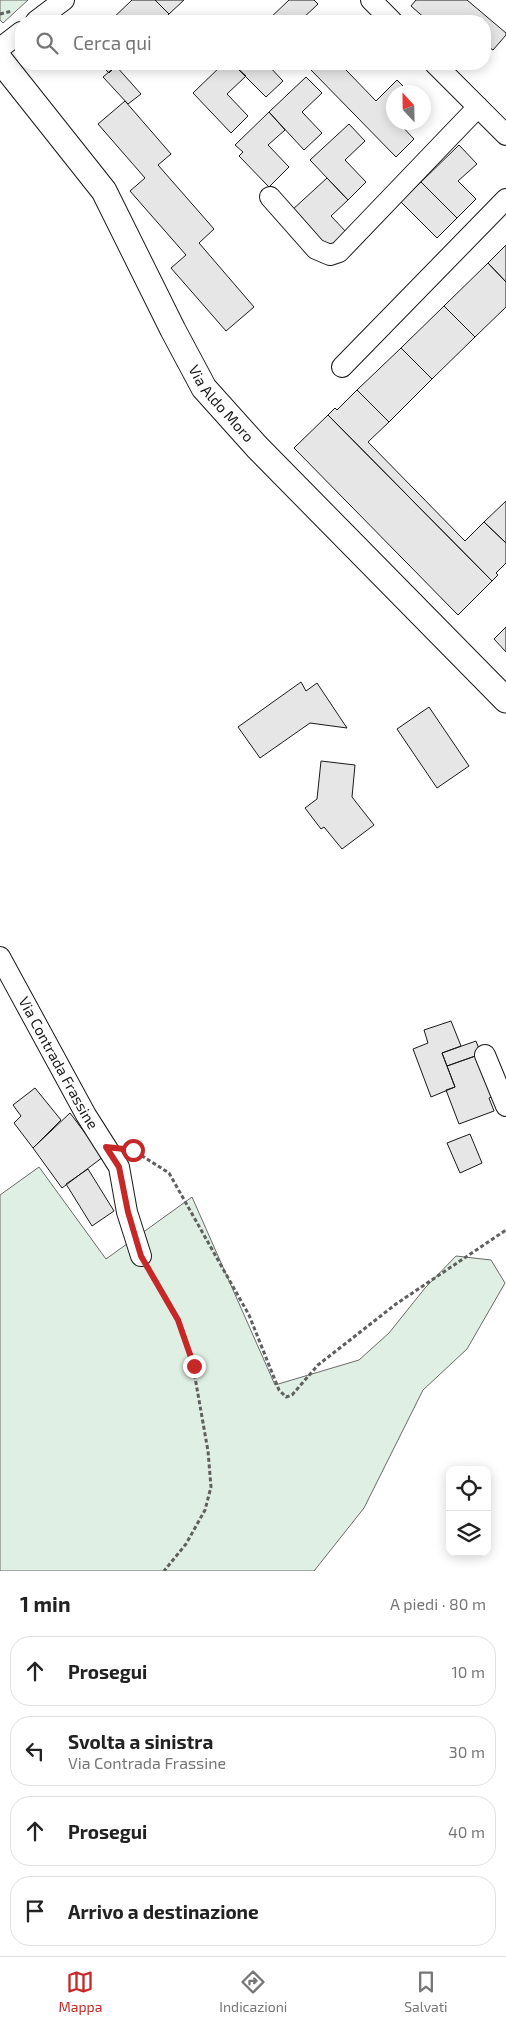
<!DOCTYPE html>
<html lang="it">
<head>
<meta charset="utf-8">
<style>
	:root { --surface:#fff; --page:#f2f2f2; --text:#222; --muted:#767676; --line:#e0e0e0; --accent:#c62828 }
	body { margin:0; font-family:"Exo 2",sans-serif; background:var(--page); color:var(--text) }
	.controls { position:absolute; right:15px; bottom:15px; display:grid; overflow:hidden; border-radius:10px; box-shadow:0 2px 12px #0003 }
	.controls button { width:45px; height:45px; display:grid; place-items:center; padding:0; border:0; border-bottom:1px solid var(--line); background:var(--surface); color:var(--text); font:25px sans-serif }
	.compass { position:absolute; left:386px; top:85px; width:45px; height:45px; border-radius:50%; background:var(--surface); box-shadow:0 2px 12px #0003; rotate:338deg }
	.stop { position:absolute; width:15px; height:15px; margin:-11px; border:4px solid #c62828; border-radius:50%; background:#fff }
	.stop.end { background:#c62828; border-color:#fff; box-shadow:0 1px 5px #0008 }
	.list { margin:0; padding:0; list-style:none }
	h2 { display:flex; justify-content:space-between; align-items:center; height:65px; margin:0; padding:0 20px; font-size:21px }
	h2 small { font-size:16px; font-weight:400; color:var(--muted) }
	.list li { display:grid; grid-template-columns:32px 1fr auto; gap:15px; align-items:center; box-sizing:border-box; height:70px; margin:0 10px 10px; padding:0 10px; border:1px solid var(--line); border-radius:20px }
	.list b { display:block; font-size:19px; white-space:nowrap }
	.list p { margin:0; font-size:16px; white-space:nowrap; color:var(--muted) }
	.list em { font-size:16px; font-style:normal; color:var(--muted) }
	.icon { flex:none; width:28px; height:28px; fill:none; stroke:currentColor; stroke-width:2; stroke-linecap:round; stroke-linejoin:round }
	.map { position:relative; flex:none; width:506px; height:1571px; overflow:hidden }
	.search { position:absolute; background:var(--surface); box-shadow:0 2px 12px #0003; left:15px; right:15px; top:15px; height:55px; display:flex; align-items:center; gap:12px; box-sizing:border-box; padding:0 18px; border-radius:20px; color:var(--muted); font-size:19px }
	.sheet { height:385px; background:var(--surface) }
	nav { display:flex; justify-content:space-around; align-items:center; box-sizing:border-box; height:70px; border-top:1px solid var(--line); background:var(--surface); font-size:14px; color:var(--muted) }
	nav a { display:grid; justify-items:center; gap:2px }
	nav .on { color:var(--accent) }
	.map>svg:first-child { display:block }
	.green { fill:#e0efe3; stroke:#6a6a6a }
	.building { fill:#e6e6e6; stroke:#1a1a1a }
	.lines { fill:none; stroke-linecap:round; stroke-linejoin:round }
	.minor-casing { stroke:#1a1a1a; stroke-width:22 }
	.tertiary-casing { stroke:#1a1a1a; stroke-width:27 }
	.path { stroke:#5f5f5f; stroke-width:3; stroke-dasharray:4 2.5; stroke-linecap:butt }
	.minor { stroke:#fff; stroke-width:20 }
	.tertiary { stroke:#fff; stroke-width:25 }
	.route { stroke:#c62828; stroke-width:6 }
	.labels { text-anchor:middle; stroke-width:4; stroke-linejoin:round; paint-order:stroke }
	.street-label { font-size:15px; fill:#1a1a1a; stroke:#fff }
</style>
</head>
<body>
<div class="map">
<svg width="506" height="1571" viewBox="0 0 506 1571">
	<rect width="100%" height="100%" fill="#fff"/>
	<path class="green" d="M0,0H28L3,23L0,20Z
		M39,1167L106,1259L192,1197L275,1385L359,1360L389,1333L425,1288L456,1256L491,1260L505,1283L467,1349L423,1390L364,1508L314,1571H0V1195Z"/>
	<path class="building" d="M132,0H155L169,14L162,21H110Z
		M155,0H184L169,14Z
		M289,0H314L318,4L300,21H267Z
		M416,0H467L506,33V35L493,50L490,48L485,55V21H428L411,6Z
		M100,64H118L109,73Z
		M223,64H233L246,76L227,94L248,116L231,133L193,93Z
		M233,64H267L283,81L266,97Z
		M318,64H351L346,70L376,101L397,80L409,92H394V122H398L414,139L396,157L311,70Z
		M116,66L141,94L128,104L103,77Z
		M306,77L322,93L302,112L322,133L304,150L269,112Z
		M125,101L171,154L158,165L214,229L199,243L254,307L226,331L171,268L186,255L130,191L145,178L98,124Z
		M269,112L285,130L268,145L289,167L269,187L239,156L243,152L235,145Z
		M349,124L365,141L345,160L366,182L348,200L310,160Z
		M459,145L477,164L458,181L476,199L457,218L421,182Z
		M327,178L348,200L331,216L348,234L330,251L291,211Z
		M421,182L457,218L437,238L401,202Z
		M506,245V282L488,263Z
		M488,263L506,282V307L475,337L444,306Z
		M444,306L475,337L432,379L401,348Z
		M401,348L432,379L389,422L357,390Z
		M357,390L389,422L368,442L465,541L484,522L506,543V563L496,573L498,575L492,581L328,415L335,408L337,410Z
		M328,415L492,581L458,615L294,448Z
		M506,501V543L484,522Z
		M506,627V652L494,639Z
		M301,682L306,691L317,683L347,728L310,723L260,758L238,727Z
		M429,707L469,766L437,788L397,729Z
		M321,761L355,765L352,797L374,825L342,849L324,827L321,829L305,808L317,799Z
		M451,1021L461,1046L442,1053L455,1087L431,1097L413,1049L428,1043L424,1030Z
		M476,1041L481,1054L447,1066L442,1053Z
		M481,1054L496,1095L489,1098L494,1111L459,1124L446,1090L455,1087L447,1066Z
		M35,1088L61,1120L33,1148L14,1123L21,1116L13,1105Z
		M70,1113L103,1157L62,1188L33,1148Z
		M470,1134L482,1163L460,1173L447,1143Z
		M88,1169L114,1211L92,1226L66,1184Z"/>
	<g class="lines">
		<g class="minor-casing">
			<g id="minor">
				<path d="M371,0L392,21"/>
				<path d="M36,21L64,0"/>
				<path d="M0,48L21,32"/>
				<path d="M435,64L506,135"/>
				<path d="M270,197L316,249L330,255L339,252L478,107"/>
				<path d="M342,367L506,199"/>
				<path id="s1" d="M0,957L86,1115L119,1167L127,1212L141,1256"/>
				<path d="M485,1055L506,1106"/>
			</g>
		</g>
		<g class="tertiary-casing">
			<g id="tertiary">
				<path id="s2" d="M0,60L104,191L173,330L204,388L257,447L506,700"/>
			</g>
		</g>
		<path class="path" d="M0,14L12,11
			M136,1152L169,1173L249,1315L279,1390L286,1397L292,1395L318,1365L396,1304L506,1230
			M151,1274L178,1320L193,1366L208,1451L211,1487L205,1510L186,1544L164,1571"/>
		<use href="#minor" class="minor"/>
		<use href="#tertiary" class="tertiary"/>
	</g>
	<g class="lines">
		<path class="route" d="M133,1150L106,1147L119,1167L128,1212L141,1256L178,1320L194,1366"/>
	</g>
	<g class="labels">
		<g class="street-label">
			<text dy="5" stroke="none"><textPath href="#s2" startOffset="411">Via Aldo Moro</textPath></text>
			<text dy="5" stroke="none"><textPath href="#s1" startOffset="121">Via Contrada Frassine</textPath></text>
		</g>
	</g>
</svg>
<div class="controls">
<button><svg class="icon" aria-label="locate" viewBox="0 0 24 24"><circle cx="12" cy="12" r="6"/><path d="M12 2v4M12 18v4M2 12h4M18 12h4"/></svg></button>
<button><svg class="icon" aria-label="layers" viewBox="0 0 24 24"><path d="M12 4l9 5-9 5-9-5zM3 14l9 5 9-5"/></svg></button>
</div>
<svg class="compass" viewBox="-18 -18 36 36"><path d="M0-13l5 13h-10z" fill="#e53935"/><path d="M0 13l5-13h-10z" fill="#767676"/></svg>
<div class="stop" style="left:133px;top:1150px"></div>
<div class="stop end" style="left:194px;top:1366px"></div>
<div class="search"><svg class="icon" aria-label="search" viewBox="0 0 24 24"><circle cx="10" cy="10" r="6"/><path d="M15 15l6 6"/></svg>Cerca qui</div>
</div>
<section class="sheet">
<h2>1 min<small>A piedi · 80 m</small></h2>
<ul class="list">
<li><svg class="icon" aria-label="ahead" viewBox="0 0 24 24"><path d="M12 20V5M6 11l6-6 6 6"/></svg><div><b>Prosegui</b></div><em>10 m</em></li>
<li><svg class="icon" aria-label="left" viewBox="0 0 24 24"><path d="M17 20v-9H6M10 6l-5 5 5 5"/></svg><div><b>Svolta a sinistra</b><p>Via Contrada Frassine</p></div><em>30 m</em></li>
<li><svg class="icon" aria-label="ahead" viewBox="0 0 24 24"><path d="M12 20V5M6 11l6-6 6 6"/></svg><div><b>Prosegui</b></div><em>40 m</em></li>
<li><svg class="icon" aria-label="arrive" viewBox="0 0 24 24"><path d="M6 21V4h12l-3 4 3 4H6"/></svg><div><b>Arrivo a destinazione</b></div></li>
</ul>
</section>
<nav>
<a class="on"><svg class="icon" aria-label="map" viewBox="0 0 24 24"><path d="M3 6l6-2 6 2 6-2v14l-6 2-6-2-6 2zM9 4v14M15 6v14"/></svg>Mappa</a>
<a><svg class="icon" aria-label="directions" viewBox="0 0 24 24"><path d="M12 3l9 9-9 9-9-9zM9 14v-3h6M13 9l2 2-2 2"/></svg>Indicazioni</a>
<a><svg class="icon" aria-label="saved" viewBox="0 0 24 24"><path d="M7 4h10v16l-5-4-5 4z"/></svg>Salvati</a>
</nav>
</body>
</html>
